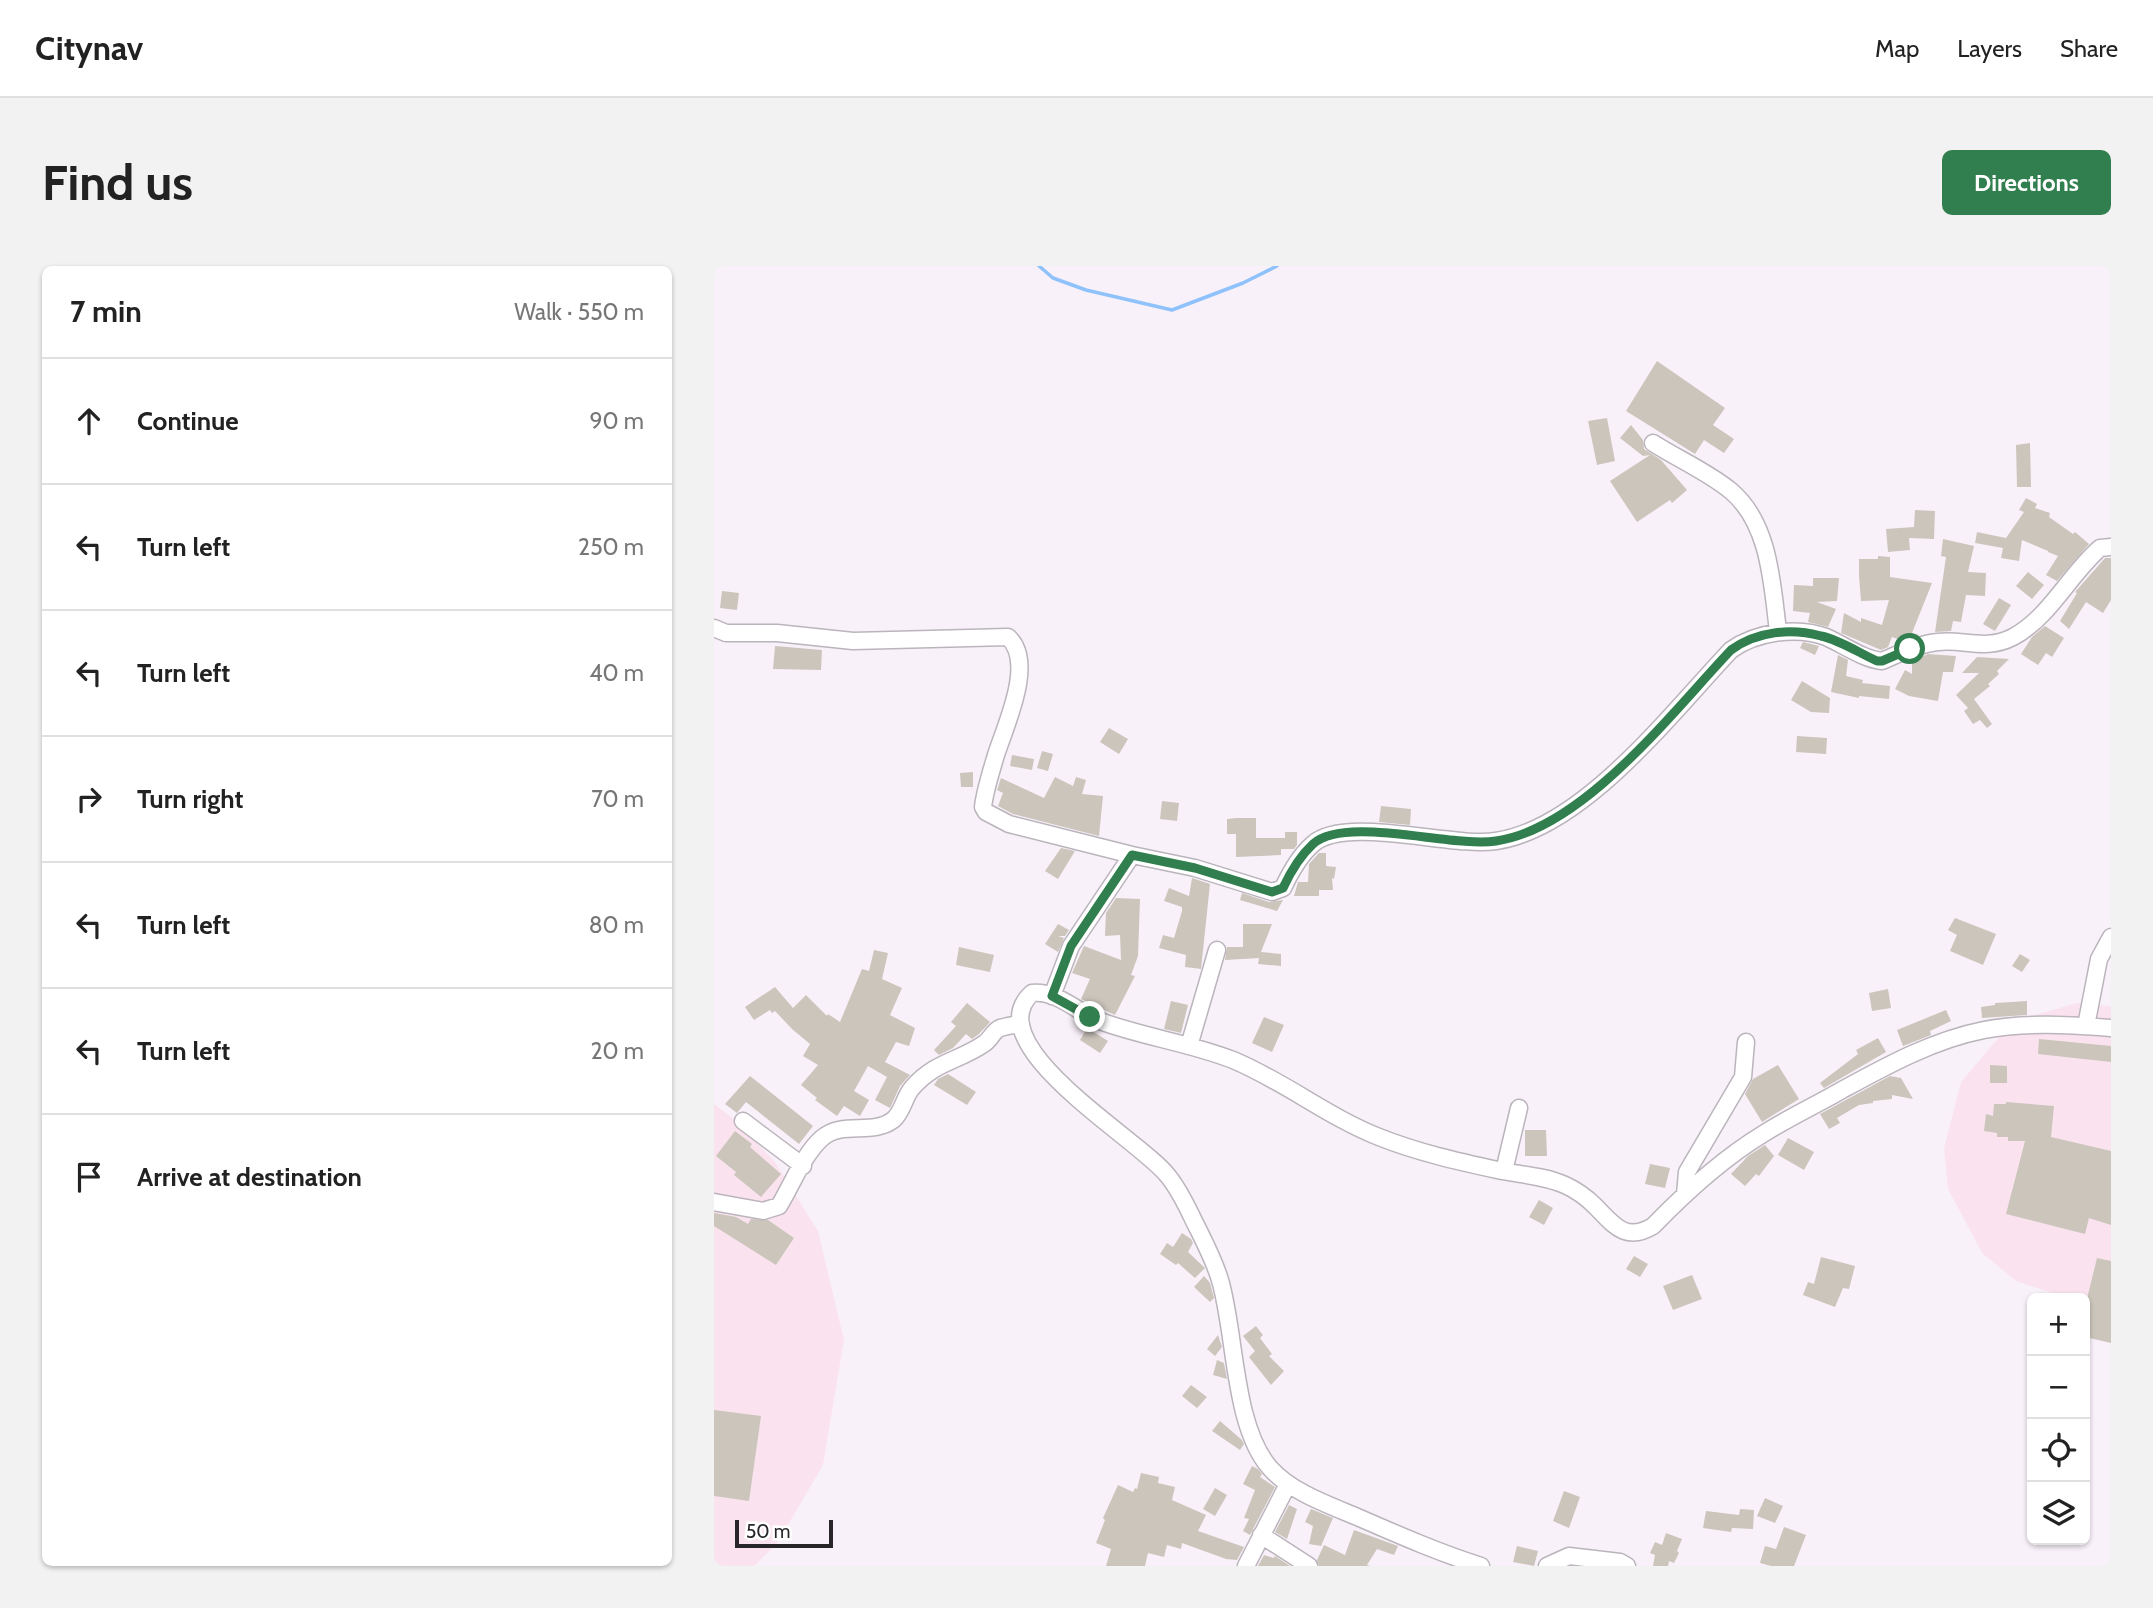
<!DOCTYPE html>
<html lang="en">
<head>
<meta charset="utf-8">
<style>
	:root { --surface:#fff; --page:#f2f2f2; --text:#222; --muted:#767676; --line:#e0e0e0; --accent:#317f4e }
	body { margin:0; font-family:Cabin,sans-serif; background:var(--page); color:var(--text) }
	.controls { position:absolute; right:21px; bottom:21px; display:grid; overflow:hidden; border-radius:10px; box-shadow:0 2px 5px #0004 }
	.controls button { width:63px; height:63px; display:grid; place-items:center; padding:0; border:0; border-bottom:2px solid var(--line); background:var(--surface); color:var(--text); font:35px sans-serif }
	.scale { position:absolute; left:21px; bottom:18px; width:98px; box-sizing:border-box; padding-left:7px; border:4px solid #29262a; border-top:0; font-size:19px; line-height:24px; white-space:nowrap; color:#29262a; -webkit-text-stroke:5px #fff; paint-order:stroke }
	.stop { position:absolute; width:21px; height:21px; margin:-16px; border:5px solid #317f4e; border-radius:50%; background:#fff }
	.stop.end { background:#317f4e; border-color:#fff; box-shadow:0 2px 7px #0008 }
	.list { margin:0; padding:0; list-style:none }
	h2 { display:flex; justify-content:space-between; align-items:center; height:91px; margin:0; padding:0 28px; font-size:30px }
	h2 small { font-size:23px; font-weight:400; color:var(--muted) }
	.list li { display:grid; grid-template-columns:46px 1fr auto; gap:21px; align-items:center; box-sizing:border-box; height:126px; padding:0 28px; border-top:2px solid var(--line) }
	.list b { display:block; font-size:26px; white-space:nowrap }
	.list em { font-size:23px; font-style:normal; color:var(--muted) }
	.icon { flex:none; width:38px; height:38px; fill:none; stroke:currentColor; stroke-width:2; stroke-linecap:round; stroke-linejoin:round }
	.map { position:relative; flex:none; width:1397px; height:1300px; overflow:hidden; border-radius:10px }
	header { display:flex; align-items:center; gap:42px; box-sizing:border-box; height:98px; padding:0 35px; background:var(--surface); border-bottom:2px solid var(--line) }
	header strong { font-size:33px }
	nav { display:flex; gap:38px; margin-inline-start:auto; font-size:24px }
	.intro { display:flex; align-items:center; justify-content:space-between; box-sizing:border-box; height:168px; padding:0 42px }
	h1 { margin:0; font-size:49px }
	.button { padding:18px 32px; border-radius:10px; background:var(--accent); color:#fff; font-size:24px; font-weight:700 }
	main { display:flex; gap:42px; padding:0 42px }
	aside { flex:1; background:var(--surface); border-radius:10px; box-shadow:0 2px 5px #0004 }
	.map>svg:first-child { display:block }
	.industrial { fill:#fae3ee }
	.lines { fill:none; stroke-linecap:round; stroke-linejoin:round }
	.stream { stroke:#8fc2fb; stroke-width:3.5 }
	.building { fill:#cbc5bc }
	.minor-casing { stroke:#bbb4bc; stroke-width:19 }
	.minor { stroke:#fff; stroke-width:16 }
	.route { stroke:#317f4e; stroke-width:9 }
</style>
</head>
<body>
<header>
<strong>Citynav</strong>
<nav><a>Map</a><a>Layers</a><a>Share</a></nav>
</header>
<div class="intro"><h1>Find us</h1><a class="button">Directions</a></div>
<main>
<aside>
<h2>7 min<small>Walk · 550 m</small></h2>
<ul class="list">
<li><svg class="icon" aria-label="ahead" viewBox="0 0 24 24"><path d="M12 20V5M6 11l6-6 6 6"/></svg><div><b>Continue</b></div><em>90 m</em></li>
<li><svg class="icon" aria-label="left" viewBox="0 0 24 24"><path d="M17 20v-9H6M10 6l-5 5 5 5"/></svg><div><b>Turn left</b></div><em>250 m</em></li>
<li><svg class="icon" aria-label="left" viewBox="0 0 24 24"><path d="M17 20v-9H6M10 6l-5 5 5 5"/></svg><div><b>Turn left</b></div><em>40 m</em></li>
<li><svg class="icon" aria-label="right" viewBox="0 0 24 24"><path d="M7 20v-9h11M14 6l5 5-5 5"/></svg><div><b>Turn right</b></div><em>70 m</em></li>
<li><svg class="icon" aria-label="left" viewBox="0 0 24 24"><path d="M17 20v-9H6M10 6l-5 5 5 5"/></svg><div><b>Turn left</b></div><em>80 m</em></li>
<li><svg class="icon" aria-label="left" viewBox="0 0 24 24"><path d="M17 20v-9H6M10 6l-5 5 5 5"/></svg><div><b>Turn left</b></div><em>20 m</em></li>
<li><svg class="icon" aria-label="arrive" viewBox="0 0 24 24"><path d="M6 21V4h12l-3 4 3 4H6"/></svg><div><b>Arrive at destination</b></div></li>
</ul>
</aside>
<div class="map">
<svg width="1397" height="1300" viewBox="0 0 1397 1300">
	<rect width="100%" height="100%" fill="#f9f1fa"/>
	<path class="industrial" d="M1363,737L1397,740V1036L1371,1038V1032H1354L1302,1015L1268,987L1234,923L1230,882L1247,816L1285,771L1318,750Z
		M0,838L20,853L61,896L104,965L130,1074L109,1199L62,1279L40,1300H0Z"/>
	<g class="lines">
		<path class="stream" d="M325,0L339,12L372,24L458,44L529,17L563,0"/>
	</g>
	<path class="building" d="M943,95L1011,142L999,159L1020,173L1010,187L990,174L981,188L912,145Z
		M893,152L901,195L883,199L874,155Z
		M917,159L929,174L930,183L947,194L973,224L958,237L956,234L923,256L896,215L936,189L929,190L906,172Z
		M1316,177L1317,221H1303L1302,179Z
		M1312,232L1323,238L1321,242L1336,247L1335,251L1359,268L1361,266L1375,278L1343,315L1332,309L1344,290L1334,286V285L1308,274L1305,295L1287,292L1289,282L1261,277L1263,266L1292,272L1310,246L1305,244Z
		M1201,244L1221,245L1220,273L1195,272L1196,284L1174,286L1172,263L1200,261Z
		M1229,273L1260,280L1254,306L1272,307L1271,330L1252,329L1247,356L1239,355L1237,365L1221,366L1232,291L1227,290Z
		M1164,290L1176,291V311L1218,317L1198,367L1205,369L1197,371V370L1189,375L1178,371L1174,381L1167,384L1127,367L1130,347L1147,356V352L1168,359L1175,334L1147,335L1145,310V293H1164Z
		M1391,292H1397V334L1389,347L1372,336L1355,363L1346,355L1363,327L1361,326Z
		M1314,306L1330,319L1318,333L1302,320Z
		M1099,312H1125L1123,335L1103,336L1122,343L1114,361L1094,356L1096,347L1079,345L1080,319L1099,320Z
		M8,325L25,327L23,344L6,342Z
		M1285,332L1297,339L1281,365L1269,358Z
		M1331,360L1350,372L1338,391L1332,387L1324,399L1307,388L1318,371Z
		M1089,376L1105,380L1101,389L1086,382Z
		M61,380L108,384L107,404L59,403Z
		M1214,388L1242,390L1239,406H1229L1224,435L1195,430L1181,423L1191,404L1198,408V394Z
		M1124,389L1134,394L1132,410L1149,414L1148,417L1176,420L1175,433L1145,430V432L1117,426Z
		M1263,391L1295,393L1283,405L1285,408L1274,418L1276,420L1260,433L1278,458L1273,462L1266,454L1259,458L1250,445L1254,442L1242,429L1265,407H1248Z
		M1088,415L1116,432L1115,447L1097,446L1077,434Z
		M395,462L414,473L405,488L386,476Z
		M1083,470L1113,472L1112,488L1082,486Z
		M328,485L339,488L334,505L323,502Z
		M298,489L320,493L318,504L296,500Z
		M259,506V521H247L246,507Z
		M341,511L359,520L362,511L372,514L368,528L389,530L385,570L299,548L284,540L289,527L283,524L287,512L330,532Z
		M448,535L465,537L463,555L446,553Z
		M667,540L697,543L696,559L665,556Z
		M522,552H542V572H571V566H583V579L580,583H567V589L522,591V568H513V553Z
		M347,582L361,585L344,613L331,605Z
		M605,587H612V600L622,601L620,613L618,612L619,624H605V630H580L584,616H594L595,598Z
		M478,612L496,618L487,703L471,701L472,689L445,682L449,669L460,672L468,645V641L450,635L455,622L475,630Z
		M528,627L555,636L569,634L563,645L526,634Z
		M402,632L426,633L424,690L417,709L421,710L401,749L367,733L376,713L358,707L370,680L407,694L406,669L391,670L392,647Z
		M1241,652L1282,668L1269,699L1236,685L1243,669L1234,664Z
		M344,658L355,664L351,670H344L350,672L344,686L331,678Z
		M529,658H558L547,686L567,688V700L544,698L545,692L511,694L513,681H529Z
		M245,681L280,689L276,706L242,699Z
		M160,684L174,687L168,713L188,722L176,749L201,762L195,780L182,776L171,796L196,809L186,820L176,842L161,834L173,811L154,800L140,825L155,834L146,850L130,840L123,850L101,834L103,832L87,819L104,799L89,790L96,778L78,763L61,745L58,747L56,744L40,754L31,741L61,721L79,742L92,729L113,750L114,748L126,756L148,703L155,705Z
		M1306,688L1316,694L1308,706L1298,700Z
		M1174,723L1177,742L1158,745L1155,727Z
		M457,735L474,739L467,767L450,763Z
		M1313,735V749L1268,752L1267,741L1281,739V737Z
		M253,737L276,756L265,768L258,773L252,768L239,782L225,789L220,784L242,760L237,756Z
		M1232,744L1237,755L1216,765L1217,769L1189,780L1183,764Z
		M550,751L570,759L558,786L538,777Z
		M373,762L394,775L386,787L366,774Z
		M1164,772L1172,786L1110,822L1106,817L1144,788L1142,784Z
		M1325,773L1397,780V796L1324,788Z
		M1064,799L1085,833L1048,856L1031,828L1039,813Z
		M1276,799L1293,800V817H1276Z
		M234,808L262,826L253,839L220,819L224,813Z
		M36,810L99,860L85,878L32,836L23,847L11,838Z
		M1176,810L1187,812L1199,833L1178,829V833L1159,835V837L1145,839L1123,852L1126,857L1115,863L1106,848Z
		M1292,836L1340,840L1337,871L1397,885V959L1375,952L1371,968L1292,948L1311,875H1294V871H1283V867L1270,865L1272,848L1279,850L1280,838H1292Z
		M811,864H832L833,890H811Z
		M21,865L38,878L36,881L67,908L47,931L20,909L22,906L2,890Z
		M1074,872L1100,886L1090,904L1064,889Z
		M1051,879L1060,890L1045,910L1042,908L1031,920L1017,908L1034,890Z
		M936,898L956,902L951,922L931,918Z
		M825,934L839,942L830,959L815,951Z
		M0,947L22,951L34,958L37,953L54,954L80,972L62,999L0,960Z
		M468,967L477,973L479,977L474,986L491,1002L481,1012L464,997L462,999L446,988L453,977L459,981Z
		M920,990L934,998L926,1011L912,1003Z
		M1107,991L1141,1000L1135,1023L1129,1022L1121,1041L1089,1029L1094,1016L1100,1018Z
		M1383,992L1397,995V1077L1371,1071V1041Z
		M978,1009L988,1033L959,1044L949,1020Z
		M490,1010L496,1017L500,1032L496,1036L480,1021Z
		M542,1060L549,1069L546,1072L558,1088L555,1090L570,1105L557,1119L535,1091L541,1085L529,1070Z
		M504,1069L508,1081L501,1090L493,1083Z
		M503,1094L510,1097L513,1113L499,1109Z
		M477,1119L493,1131L483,1142L468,1130Z
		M0,1144L47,1150L35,1235L0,1230Z
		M506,1155L528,1174L530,1178L526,1184L498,1165Z
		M538,1200L544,1203L548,1208L546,1211L561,1221L536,1269L529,1265L535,1253L530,1252L541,1224L529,1218Z
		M427,1207L445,1211L444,1217L461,1221L458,1234L492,1249L484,1265L530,1281L523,1294L512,1293L468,1277L467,1283L453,1279L450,1291L434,1287L431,1300H392L397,1283L382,1277L391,1254L389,1252L404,1219L419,1226L421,1222L423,1223Z
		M501,1222L513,1229L501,1250L489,1243Z
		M850,1225L866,1231L855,1262L839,1255Z
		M1051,1232L1069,1240L1061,1257L1043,1250Z
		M575,1239L583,1243L573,1273L561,1266Z
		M597,1243L619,1252L607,1280L595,1278L599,1260L591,1256Z
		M1026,1243L1040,1244L1039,1263L1018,1262L1017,1266L989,1262L992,1245L1025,1249Z
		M1070,1261L1092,1269L1080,1300H1057L1046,1297L1051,1280L1062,1283Z
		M640,1264L684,1280L680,1289L663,1283L653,1299L656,1300H605L603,1294L610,1279L631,1289Z
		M952,1267L968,1273L963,1285L965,1287L960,1297L955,1295L954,1300H939L941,1289L936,1287L941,1276L948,1279Z
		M803,1280L824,1285L820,1300L799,1296Z
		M550,1289L560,1292L561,1290L576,1300H544Z"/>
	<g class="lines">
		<g class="minor-casing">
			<path id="minor" d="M939,177C964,193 994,206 1017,225C1056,258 1058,318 1064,365
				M0,362L12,367H63L139,375L294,371C322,396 291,460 282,489C277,506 271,524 269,541L272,546L295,558L418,589
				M338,730L357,680L418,589L481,602L558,626L569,622C576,607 586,589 599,578C632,549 738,582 782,575C870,562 958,446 1017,384C1042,366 1083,360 1112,371C1130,379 1149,393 1168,395C1187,387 1204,378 1224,376C1251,373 1272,385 1299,371C1336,351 1355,309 1386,282L1397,281
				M1372,760L1385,693L1397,671
				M475,780L503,684
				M29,855L89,900
				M790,905L805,842
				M971,928L973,906L1029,811L1032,776
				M0,936L49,945L65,940C78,919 89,889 108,872C129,854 158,870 179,854C189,846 190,831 198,822C221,795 246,795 271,777C277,773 279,765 286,762C293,760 300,759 307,758
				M547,1269L595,1300
				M532,1300L574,1218
				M767,1300C726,1287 687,1270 648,1253C618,1240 578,1227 556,1202C519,1160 522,1068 506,1014C501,997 493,981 485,965C475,946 468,927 454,910C428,875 261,779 318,727C343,724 364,747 386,755C429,771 476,777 519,794C570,815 614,851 665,871C705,887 747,896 788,905C809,909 831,910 851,919C862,924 872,931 881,940C899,958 911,977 939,960C972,926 1008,893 1049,868C1074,852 1102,839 1128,824C1172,800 1219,774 1270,764C1312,756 1354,759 1397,762
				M833,1300L855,1290L906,1296L913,1300"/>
		</g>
		<use href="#minor" class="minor"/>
	</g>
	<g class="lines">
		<path class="route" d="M376,751L338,730L357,680L418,589L481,602L558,626L569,622C576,607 587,589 599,578C632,549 738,582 782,575C870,562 958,446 1017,384C1043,365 1077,362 1107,370C1126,374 1145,387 1163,395H1168L1196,383"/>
	</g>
</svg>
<div class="controls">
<button>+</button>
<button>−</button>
<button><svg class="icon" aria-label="locate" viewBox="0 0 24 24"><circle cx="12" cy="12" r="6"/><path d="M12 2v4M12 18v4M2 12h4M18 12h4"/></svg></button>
<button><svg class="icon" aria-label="layers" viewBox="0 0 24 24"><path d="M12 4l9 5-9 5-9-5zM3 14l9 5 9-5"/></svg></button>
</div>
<div class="scale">50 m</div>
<div class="stop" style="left:1196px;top:383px"></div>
<div class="stop end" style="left:376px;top:751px"></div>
</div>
</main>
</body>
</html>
